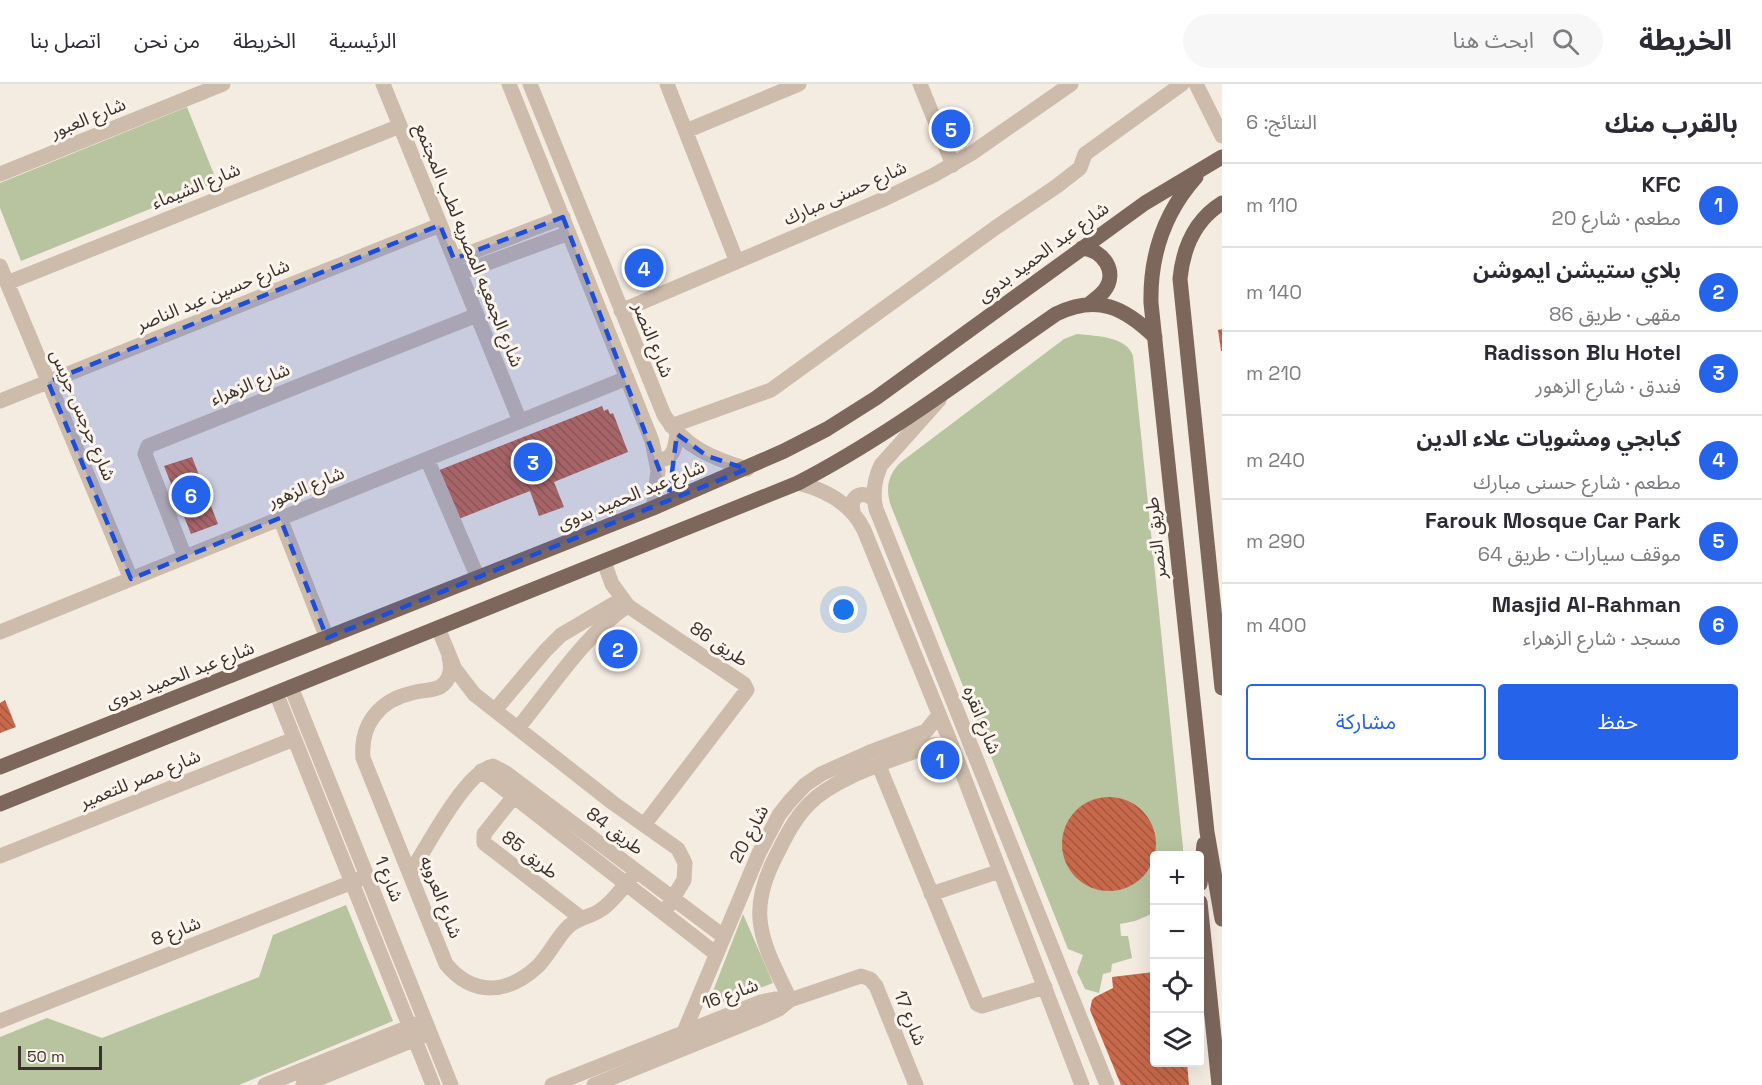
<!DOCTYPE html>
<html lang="ar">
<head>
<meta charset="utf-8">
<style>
	:root { --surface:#fff; --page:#f7f7f7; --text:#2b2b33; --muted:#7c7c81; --line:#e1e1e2; --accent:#2563eb }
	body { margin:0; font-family:"Space Grotesk","Noto Sans Arabic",sans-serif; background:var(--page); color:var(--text); direction:rtl }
	.controls { position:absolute; right:18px; bottom:18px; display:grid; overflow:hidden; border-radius:6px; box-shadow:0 6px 24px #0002 }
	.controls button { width:54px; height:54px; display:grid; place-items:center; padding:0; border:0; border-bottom:2px solid var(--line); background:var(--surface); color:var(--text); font:30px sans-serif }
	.scale { position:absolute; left:18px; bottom:15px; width:84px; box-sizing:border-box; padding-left:6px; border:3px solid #3b302b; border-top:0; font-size:16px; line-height:21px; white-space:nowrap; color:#3b302b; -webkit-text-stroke:4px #fbf5ee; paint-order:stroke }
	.you { position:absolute; left:844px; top:526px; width:21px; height:21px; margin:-15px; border:4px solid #fff; border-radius:50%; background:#1a73e8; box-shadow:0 0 0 9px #1a73e833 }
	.badge { display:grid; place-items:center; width:39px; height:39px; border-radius:50%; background:var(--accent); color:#fff; font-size:20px; font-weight:700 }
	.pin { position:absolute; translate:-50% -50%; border:3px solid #fff; box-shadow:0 2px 6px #0006 }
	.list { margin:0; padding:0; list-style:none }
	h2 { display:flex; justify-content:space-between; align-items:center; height:78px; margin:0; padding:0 24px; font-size:26px }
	h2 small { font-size:20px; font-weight:400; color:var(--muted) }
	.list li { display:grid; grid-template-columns:39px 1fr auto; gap:18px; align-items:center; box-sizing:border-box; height:84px; padding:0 24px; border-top:2px solid var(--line) }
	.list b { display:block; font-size:22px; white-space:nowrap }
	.list p { margin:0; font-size:20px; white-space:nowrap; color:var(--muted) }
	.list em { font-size:20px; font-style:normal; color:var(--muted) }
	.actions { display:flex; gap:12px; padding:18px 24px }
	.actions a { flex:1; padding:14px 0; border:2px solid var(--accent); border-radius:6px; text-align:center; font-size:21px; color:var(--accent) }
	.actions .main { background:var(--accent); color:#fff }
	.icon { flex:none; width:33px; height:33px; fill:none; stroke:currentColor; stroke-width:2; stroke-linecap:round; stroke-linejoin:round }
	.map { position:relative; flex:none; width:1222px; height:1001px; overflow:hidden; direction:ltr }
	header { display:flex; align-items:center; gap:36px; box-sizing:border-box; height:84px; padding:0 30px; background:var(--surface); border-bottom:2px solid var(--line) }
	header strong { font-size:28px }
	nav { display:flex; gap:33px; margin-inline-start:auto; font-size:21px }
	.search { width:420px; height:54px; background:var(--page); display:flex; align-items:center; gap:15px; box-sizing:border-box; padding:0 21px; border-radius:33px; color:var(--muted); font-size:22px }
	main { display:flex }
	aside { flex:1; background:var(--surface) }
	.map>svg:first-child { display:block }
	.grass { fill:#b8c4a0 }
	.building { fill:url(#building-back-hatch) }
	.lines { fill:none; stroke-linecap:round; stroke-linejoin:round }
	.minor { stroke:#cdbbac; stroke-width:15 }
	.major { stroke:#7d675c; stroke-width:15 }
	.marked { fill:#1d4ed8; fill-opacity:0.2; stroke:#1d4ed8; stroke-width:4.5; stroke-dasharray:12 8; stroke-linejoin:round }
	.labels { text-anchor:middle; stroke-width:6; stroke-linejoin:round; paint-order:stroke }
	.street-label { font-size:18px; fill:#3b302b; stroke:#fbf5ee }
</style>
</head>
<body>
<header>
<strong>الخريطة</strong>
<div class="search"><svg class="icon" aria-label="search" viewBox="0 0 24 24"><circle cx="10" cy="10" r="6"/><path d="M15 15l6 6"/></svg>ابحث هنا</div>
<nav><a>الرئيسية</a><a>الخريطة</a><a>من نحن</a><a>اتصل بنا</a></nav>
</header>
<main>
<aside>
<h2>بالقرب منك<small>النتائج: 6</small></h2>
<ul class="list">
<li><span class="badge">1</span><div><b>KFC</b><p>مطعم · شارع 20</p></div><em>110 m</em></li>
<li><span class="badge">2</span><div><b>بلاي ستيشن ايموشن</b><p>مقهى · طريق 86</p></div><em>140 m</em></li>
<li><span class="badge">3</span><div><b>Radisson Blu Hotel</b><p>فندق · شارع الزهور</p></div><em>210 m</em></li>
<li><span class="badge">4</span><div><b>كبابجي ومشويات علاء الدين</b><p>مطعم · شارع حسنى مبارك</p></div><em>240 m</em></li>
<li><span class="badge">5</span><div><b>Farouk Mosque Car Park</b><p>موقف سيارات · طريق 64</p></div><em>290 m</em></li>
<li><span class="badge">6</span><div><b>Masjid Al-Rahman</b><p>مسجد · شارع الزهراء</p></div><em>400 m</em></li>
</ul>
<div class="actions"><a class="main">حفظ</a><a>مشاركة</a></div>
</aside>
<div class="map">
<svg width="1222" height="1001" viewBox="0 0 1222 1001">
	<defs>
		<pattern id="building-back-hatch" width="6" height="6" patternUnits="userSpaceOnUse" patternTransform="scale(1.5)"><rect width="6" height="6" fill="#c8694b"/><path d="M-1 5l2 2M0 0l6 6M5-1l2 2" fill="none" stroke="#a4573f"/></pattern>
	</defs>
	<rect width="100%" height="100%" fill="#f4ebe1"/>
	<path class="grass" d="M187,23L217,98L21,177L0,124V99Z
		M1077,250C1095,252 1127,252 1133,272L1183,764V771L1154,772V816L1150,819L1154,829L1135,837L1120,840L1121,852H1128L1132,874L1112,880L1111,888L1103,890L1099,909L1085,905L1077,888L1083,871L1068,865L891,422C885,405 888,390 901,378L1064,255Z
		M346,821L393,937L239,1001H0V953L47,934L102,954L259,893L273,851Z
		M743,830L773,899L706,925Z"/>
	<path class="building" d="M1222,245V267H1221L1218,246Z
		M602,322L604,327L608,325L610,330L613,329L628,368L554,398L564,423L539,432L530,407L456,436L437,387Z
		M192,373L218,440L191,450L164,382Z
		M5,616L16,643L0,649V619Z
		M1062 760a47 47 0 1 1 94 0a47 47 0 1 1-94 0Z
		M1154,888V978H1187L1189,1001H1121L1090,926L1092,916L1095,913L1113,904L1112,893Z"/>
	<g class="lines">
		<path class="minor" d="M383,0L520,337
			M509,0L652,357L658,387L653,424
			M530,0L664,331C684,363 712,374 747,385
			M667,0L737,178
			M920,0L953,81
			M1196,0L1222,52
			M686,47L799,0
			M0,90L223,0
			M454,175L563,133
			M0,182L131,495
			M460,189L569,149
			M7,199L400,42
			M621,227L884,115L934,91L972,69L1071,0
			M939,316L881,381C874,396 872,409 876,425L1107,1001
			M0,317L440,141
			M671,342L771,306L995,144L1057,102L1080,84L1085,70L1182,0
			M427,375L478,494
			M657,376C674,376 675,364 677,350
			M798,399C826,406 851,419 864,446L952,662L1082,1001
			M853,427C849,412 863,405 874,416
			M280,434L327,554
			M185,473L145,370L148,362L477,231
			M604,478L612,500L628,522L744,600L747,606L644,741
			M438,544L455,585L474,610L613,719L678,765L685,779L684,796L664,829
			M0,548L627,294
			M449,573C452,584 451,596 440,603C432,607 421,606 412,609C380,616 360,640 363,674L446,880C473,913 508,910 538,882C550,870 557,853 569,842C579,833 592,833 602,825C615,816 626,799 636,787
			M291,603L451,1001
			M276,609L433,1001
			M495,626L545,567L561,551L622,515
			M518,644C551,604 585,551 627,522
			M879,682L977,920L982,922L1045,903
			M481,687L715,869
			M519,706L484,750V759L581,834
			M0,772L294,655
			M411,788C426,764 466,687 493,682L506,689L723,852
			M931,810L1000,787
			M790,916C779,891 762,863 760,835C758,813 767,789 777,770C786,752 795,734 809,720C836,692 895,676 931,661L945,660L952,662
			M0,937L360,795
			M689,962L683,954L684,948L759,769L779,731L790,717L805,701L821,690L870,668L926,647L939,631
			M265,1001L419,939
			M303,1001L423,952
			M552,1001L761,918L775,915L790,916
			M594,1001L766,931L779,925L790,916L861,892L870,895L876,902L916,1001"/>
		<path class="major" d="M1196,93C1164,129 1150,172 1151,219L1207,748L1222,835
			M1222,119C1195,136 1183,164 1180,195L1222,604
			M1082,164C1103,166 1119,188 1104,207C1100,212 1094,216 1089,220
			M0,683L653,424L784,367L827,345L876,314L1145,119L1222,73
			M0,720L798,399C889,352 972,288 1056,230C1097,210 1124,223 1155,253
			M1200,800L1204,760
			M1200,818L1219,1001"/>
	</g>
	<path class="marked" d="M563,133L669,411L677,350L707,372L747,385L327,554L280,434L131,495L48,298L440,141L454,175Z"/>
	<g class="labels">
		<g class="street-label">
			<text transform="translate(88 34) rotate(-22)" y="6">شارع العبور</text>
			<text transform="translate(196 102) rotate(-22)" y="6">شارع الشيماء</text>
			<text transform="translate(845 109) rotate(-24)" y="6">شارع حسنى مبارك</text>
			<text transform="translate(469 161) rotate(68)" y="6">شارع الجمعيه المصريه لطب المجتمع</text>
			<text transform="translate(1043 168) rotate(-36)" y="6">شارع عبد الحميد بدوى</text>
			<text transform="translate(213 211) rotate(-22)" y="6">شارع حسين عبد الناصر</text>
			<text transform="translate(653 256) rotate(68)" y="6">شارع النصر</text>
			<text transform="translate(250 300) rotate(-22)" y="6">شارع الزهراء</text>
			<text transform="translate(83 331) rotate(67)" y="6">شارع جرجس جريس</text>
			<text transform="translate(306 403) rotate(-22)" y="6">شارع الزهور</text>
			<text transform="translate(631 411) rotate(-22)" y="6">شارع عبد الحميد بدوى</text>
			<text transform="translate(1156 454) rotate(-96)" y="6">طريق النصر</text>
			<text transform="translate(719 560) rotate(34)" y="6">طريق 86</text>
			<text transform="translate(180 591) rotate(-21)" y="6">شارع عبد الحميد بدوى</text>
			<text transform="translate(982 636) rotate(68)" y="6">شارع انقره</text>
			<text transform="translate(140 695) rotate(-22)" y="6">شارع مصر للتعمير</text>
			<text transform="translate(615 747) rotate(37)" y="6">طريق 84</text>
			<text transform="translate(749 750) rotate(-62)" y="6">شارع 20</text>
			<text transform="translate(530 771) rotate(38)" y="6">طريق 85</text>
			<text transform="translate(389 795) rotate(68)" y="6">شارع 1</text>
			<text transform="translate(441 813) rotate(69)" y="6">شارع العروبه</text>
			<text transform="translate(176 847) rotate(-21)" y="6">شارع 8</text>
			<text transform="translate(730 910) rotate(-20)" y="6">شارع 16</text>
			<text transform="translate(910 934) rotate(68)" y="6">شارع 17</text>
		</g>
	</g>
</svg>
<div class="controls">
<button>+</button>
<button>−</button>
<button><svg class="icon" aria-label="locate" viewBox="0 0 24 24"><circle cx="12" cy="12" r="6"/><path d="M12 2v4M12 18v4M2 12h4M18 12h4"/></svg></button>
<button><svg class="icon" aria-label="layers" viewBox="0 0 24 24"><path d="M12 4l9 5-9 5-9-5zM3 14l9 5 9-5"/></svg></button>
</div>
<div class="scale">50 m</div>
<div class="you"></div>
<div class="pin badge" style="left:940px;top:676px">1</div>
<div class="pin badge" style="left:618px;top:565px">2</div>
<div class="pin badge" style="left:533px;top:378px">3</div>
<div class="pin badge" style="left:644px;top:184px">4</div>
<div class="pin badge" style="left:951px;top:45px">5</div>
<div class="pin badge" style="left:191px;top:411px">6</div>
</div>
</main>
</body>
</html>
